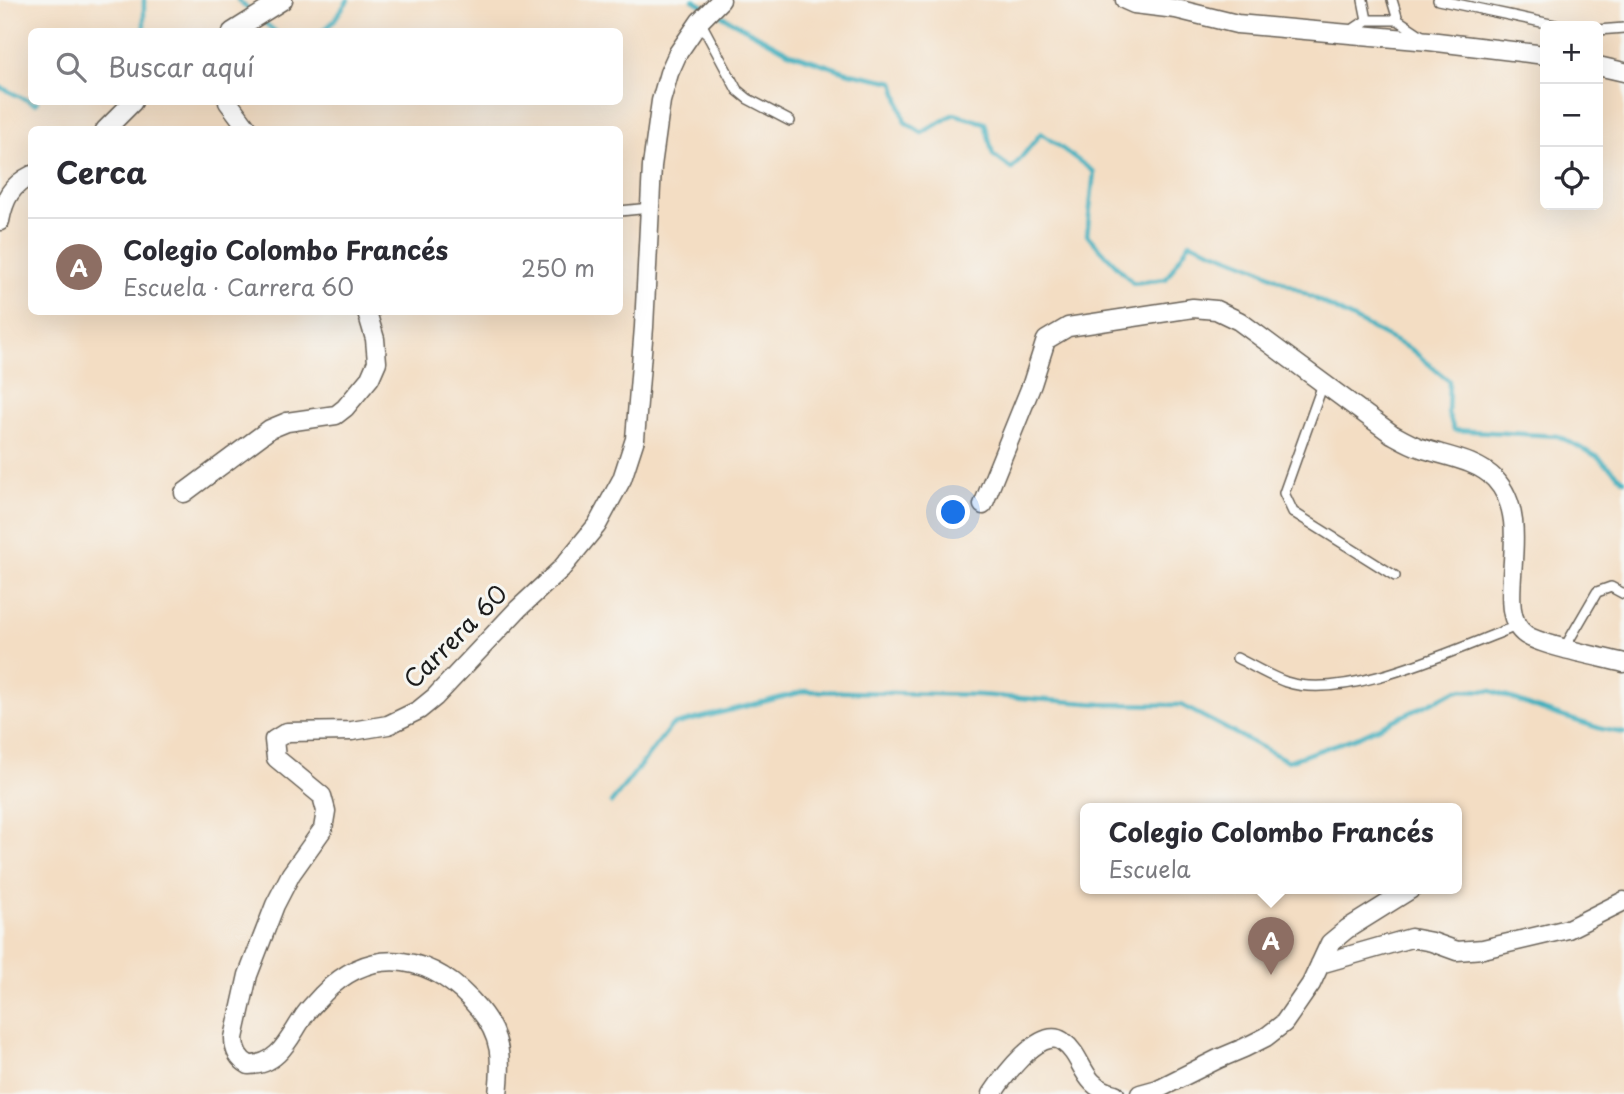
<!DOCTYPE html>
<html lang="es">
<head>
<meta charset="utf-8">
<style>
	:root { --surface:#fff; --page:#f2f2f3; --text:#2b2b33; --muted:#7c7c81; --line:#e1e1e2; --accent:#db2777 }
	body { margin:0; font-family:"Playpen Sans",sans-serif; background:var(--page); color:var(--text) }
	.controls { position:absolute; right:21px; top:21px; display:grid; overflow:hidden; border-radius:10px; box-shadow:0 7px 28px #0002 }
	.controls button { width:63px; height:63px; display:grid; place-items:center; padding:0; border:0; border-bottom:2px solid var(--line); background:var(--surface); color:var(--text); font:35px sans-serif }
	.you { position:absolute; left:954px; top:513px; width:24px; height:24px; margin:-18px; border:5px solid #fff; border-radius:50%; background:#1a73e8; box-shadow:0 0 0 10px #1a73e833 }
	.badge { display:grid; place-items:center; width:46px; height:46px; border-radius:50%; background:var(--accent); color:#fff; font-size:23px; font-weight:700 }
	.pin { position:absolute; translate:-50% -58px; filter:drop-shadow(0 2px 4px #0008) }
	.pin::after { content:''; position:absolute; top:37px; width:24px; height:21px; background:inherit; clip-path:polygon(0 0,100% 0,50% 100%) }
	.popup { position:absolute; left:1080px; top:803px; width:382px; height:91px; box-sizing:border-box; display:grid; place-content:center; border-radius:10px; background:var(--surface); filter:drop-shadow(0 2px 5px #0005); font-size:23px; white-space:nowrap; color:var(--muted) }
	.popup b { font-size:26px; color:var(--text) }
	.popup::after { content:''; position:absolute; left:50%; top:100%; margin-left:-14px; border:14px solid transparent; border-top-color:var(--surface) }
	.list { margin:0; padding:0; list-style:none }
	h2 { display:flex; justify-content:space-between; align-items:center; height:91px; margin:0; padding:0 28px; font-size:30px }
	h2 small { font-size:23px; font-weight:400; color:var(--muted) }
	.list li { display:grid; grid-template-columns:46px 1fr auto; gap:21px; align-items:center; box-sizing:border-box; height:98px; padding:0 28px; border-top:2px solid var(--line) }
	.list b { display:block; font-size:26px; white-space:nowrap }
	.list p { margin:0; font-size:23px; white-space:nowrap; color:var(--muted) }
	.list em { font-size:23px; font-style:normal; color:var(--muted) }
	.icon { flex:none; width:38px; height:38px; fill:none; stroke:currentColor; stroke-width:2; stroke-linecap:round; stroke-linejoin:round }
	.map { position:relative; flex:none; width:1624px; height:1094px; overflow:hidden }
	.search { position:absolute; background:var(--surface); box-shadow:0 7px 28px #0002; left:28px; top:28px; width:595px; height:77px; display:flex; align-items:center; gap:18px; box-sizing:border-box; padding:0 24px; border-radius:10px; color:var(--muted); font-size:26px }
	.panel { position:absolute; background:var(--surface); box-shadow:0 7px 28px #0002; left:28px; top:126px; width:595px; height:189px; border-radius:10px }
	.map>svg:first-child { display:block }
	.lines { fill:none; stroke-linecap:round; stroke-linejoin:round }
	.stream { stroke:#40afbd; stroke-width:4.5 }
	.service-casing { stroke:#676056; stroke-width:12 }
	.minor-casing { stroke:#676056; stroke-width:21 }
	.service { stroke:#fff; stroke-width:9 }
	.minor { stroke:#fff; stroke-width:18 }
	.labels { text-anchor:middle; stroke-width:6; stroke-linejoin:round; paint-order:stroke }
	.street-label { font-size:24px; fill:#1c1c1c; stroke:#f6f6f2 }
</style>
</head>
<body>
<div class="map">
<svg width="1624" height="1094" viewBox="0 0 1624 1094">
	<rect width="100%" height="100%" fill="#f6f6f2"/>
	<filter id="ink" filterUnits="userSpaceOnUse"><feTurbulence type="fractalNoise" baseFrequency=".0143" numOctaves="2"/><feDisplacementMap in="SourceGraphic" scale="14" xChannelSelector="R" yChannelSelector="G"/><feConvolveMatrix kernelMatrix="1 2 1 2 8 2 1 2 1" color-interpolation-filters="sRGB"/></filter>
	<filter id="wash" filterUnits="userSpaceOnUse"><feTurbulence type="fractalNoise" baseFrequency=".00686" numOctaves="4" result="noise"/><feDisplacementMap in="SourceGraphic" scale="28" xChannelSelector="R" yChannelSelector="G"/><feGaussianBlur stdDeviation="1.57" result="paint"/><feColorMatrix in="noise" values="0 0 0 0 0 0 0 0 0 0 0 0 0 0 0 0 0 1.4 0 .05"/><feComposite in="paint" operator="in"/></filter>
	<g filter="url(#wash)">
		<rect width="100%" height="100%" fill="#f3ddc3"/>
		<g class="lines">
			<path class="stream" d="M238,0L253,13
				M693,0L707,8
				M715,12L790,53L850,73L894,82L905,122L922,133L954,114L985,123L993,155L1012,169L1041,133L1094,172L1087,235L1133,283L1166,279L1190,242L1257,268L1412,350L1449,381L1448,413L1454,430L1558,436L1598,457L1624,480
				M260,19L276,32
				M140,32L144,29V0
				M321,32L333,22L348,0
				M0,87L35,104L37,102
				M611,803L672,725L806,691L979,695L1101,704L1181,705L1288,761L1360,736L1458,690L1492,691L1539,709L1602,729L1624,733"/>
		</g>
	</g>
	<g filter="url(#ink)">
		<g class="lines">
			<g class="service-casing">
				<path id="service" d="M1363,0L1367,20
					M1392,0L1398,20
					M1438,0L1560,26
					M700,21L737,90L748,99L790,121
					M1598,30L1624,28
					M1349,32L1367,20H1398L1422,36
					M620,211L650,208
					M1323,384L1284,493L1293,512L1395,576
					M1565,647L1597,592L1611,587L1624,594
					M1237,658C1253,666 1269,676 1286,682C1347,702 1457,648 1517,626"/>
			</g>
			<g class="minor-casing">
				<path id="minor" d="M1125,0L1134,4L1176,9L1237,24L1429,41L1545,55
					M232,32L283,0
					M1598,66L1624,72
					M228,102L249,130
					M105,130L133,102
					M0,221C4,199 11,185 32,175
					M184,493L270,429L287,422L336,415L345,408L370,378L377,362L375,339L367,312
					M983,505L1032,384L1046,340L1068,327L1193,308L1216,310L1239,321L1392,434C1401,439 1411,445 1421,448C1444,456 1477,460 1495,479C1538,525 1489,610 1526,635C1543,646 1601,657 1624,663
					M1320,964L1411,938L1432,942L1457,951L1483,949L1568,929L1624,901
					M498,1094C502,1059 502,1037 479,1009C435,956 374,942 323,994C316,1002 307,1010 302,1019C288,1040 278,1065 249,1065C238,1059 234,1050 234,1038L248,975L275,905L291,874L323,829L326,811L322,796L276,758L274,740L287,732L352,731L388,725L419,710L435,697L518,609L561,569L597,525L622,479L635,439L644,327L652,166L661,101L669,73L678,53L700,21L721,0
					M992,1094C1002,1079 1040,1026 1062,1041C1086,1058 1079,1086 1115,1094
					M1140,1094L1158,1089L1218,1059L1244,1048L1266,1037L1284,1023L1311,984L1330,943L1347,929L1411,889"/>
			</g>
			<use href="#service" class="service"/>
			<use href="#minor" class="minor"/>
		</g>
	</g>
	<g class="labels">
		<g class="street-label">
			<text transform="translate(456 637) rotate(-45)" y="8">Carrera 60</text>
		</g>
	</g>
</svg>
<div class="controls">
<button>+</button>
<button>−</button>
<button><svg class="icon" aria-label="locate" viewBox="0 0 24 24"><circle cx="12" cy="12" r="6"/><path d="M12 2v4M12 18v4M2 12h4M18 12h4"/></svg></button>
</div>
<div class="you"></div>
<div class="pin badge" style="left:1271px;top:975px;background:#8d6e63">A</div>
<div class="popup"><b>Colegio Colombo Francés</b>Escuela</div>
<div class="search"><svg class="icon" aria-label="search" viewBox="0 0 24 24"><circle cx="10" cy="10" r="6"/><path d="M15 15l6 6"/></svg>Buscar aquí</div>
<section class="panel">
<h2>Cerca<small></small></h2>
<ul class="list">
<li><span class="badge" style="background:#8d6e63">A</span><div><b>Colegio Colombo Francés</b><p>Escuela · Carrera 60</p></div><em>250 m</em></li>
</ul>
</section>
</div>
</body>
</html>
